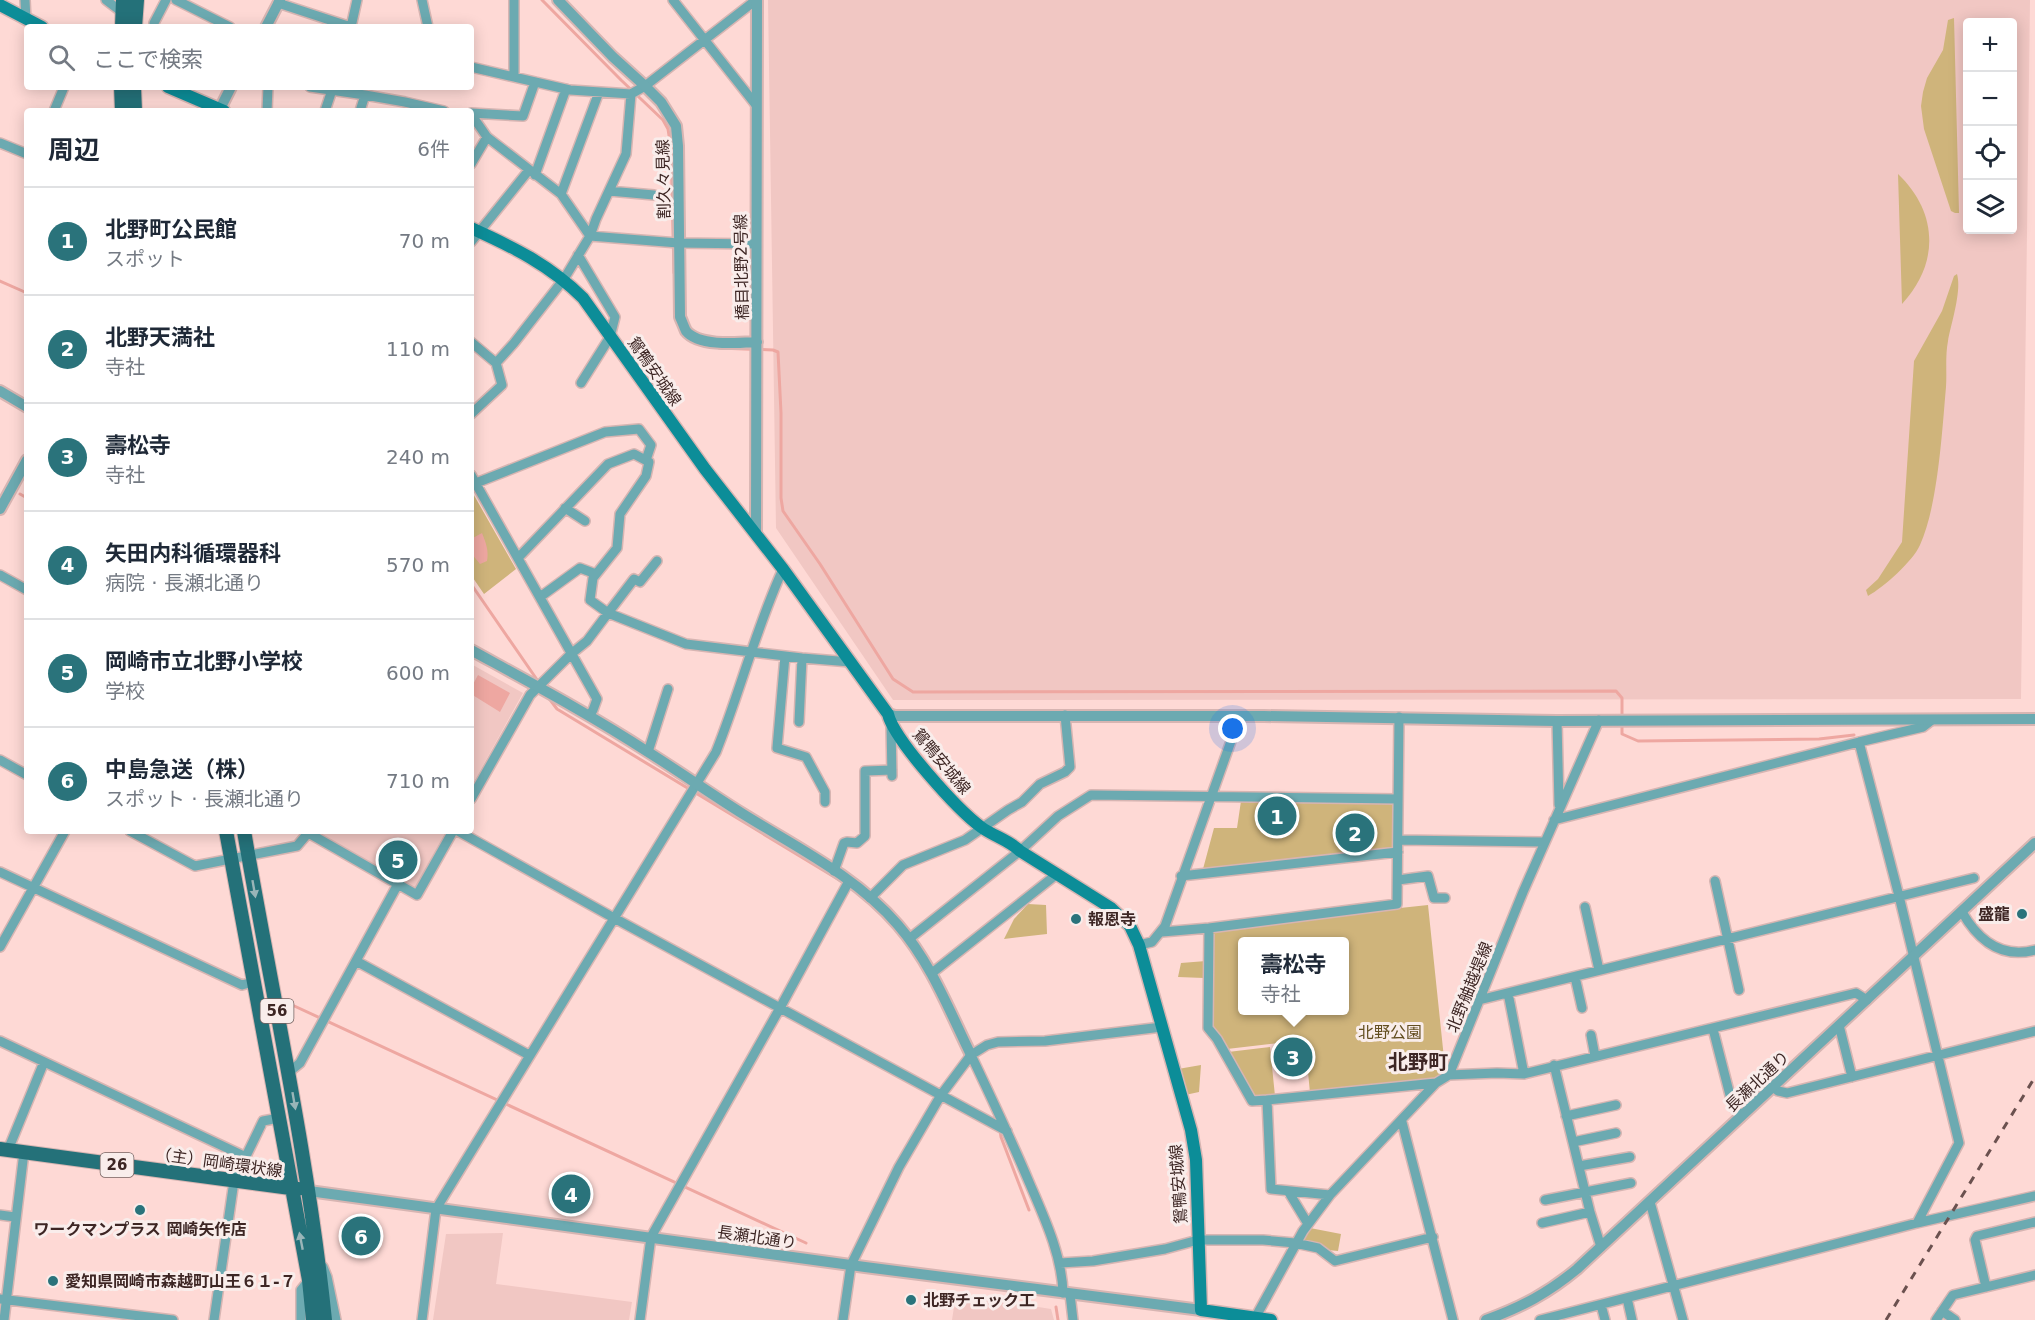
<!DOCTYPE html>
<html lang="ja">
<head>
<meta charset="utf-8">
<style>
	:root { --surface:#fff; --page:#f6f6f7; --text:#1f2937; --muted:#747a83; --line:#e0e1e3; --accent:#2a737b }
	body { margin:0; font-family:"DejaVu Sans","Noto Sans JP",sans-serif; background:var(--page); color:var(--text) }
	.controls { position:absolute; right:18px; top:18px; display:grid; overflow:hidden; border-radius:6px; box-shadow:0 3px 15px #0003 }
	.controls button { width:54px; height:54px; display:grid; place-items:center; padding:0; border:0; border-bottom:2px solid var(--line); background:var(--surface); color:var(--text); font:30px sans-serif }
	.you { position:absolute; left:1233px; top:729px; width:21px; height:21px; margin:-15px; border:4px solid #fff; border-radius:50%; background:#1a73e8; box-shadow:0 0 0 9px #1a73e833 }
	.badge { display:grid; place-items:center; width:39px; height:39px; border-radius:50%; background:var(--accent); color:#fff; font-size:20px; font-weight:700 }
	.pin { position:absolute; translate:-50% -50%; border:3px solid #fff; box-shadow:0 2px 6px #0006 }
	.popup { position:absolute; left:1238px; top:937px; width:111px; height:78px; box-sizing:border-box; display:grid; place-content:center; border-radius:6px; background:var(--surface); filter:drop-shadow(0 2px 4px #0005); font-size:20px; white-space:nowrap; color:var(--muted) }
	.popup b { font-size:22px; color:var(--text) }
	.popup::after { content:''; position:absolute; left:50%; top:100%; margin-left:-12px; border:12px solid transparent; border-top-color:var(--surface) }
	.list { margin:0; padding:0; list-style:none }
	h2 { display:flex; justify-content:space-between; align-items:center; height:78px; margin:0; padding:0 24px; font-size:26px }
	h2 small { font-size:20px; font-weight:400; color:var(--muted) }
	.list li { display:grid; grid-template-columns:39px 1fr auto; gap:18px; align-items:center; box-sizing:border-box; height:108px; padding:0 24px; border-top:2px solid var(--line) }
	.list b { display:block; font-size:22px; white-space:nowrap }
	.list p { margin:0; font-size:20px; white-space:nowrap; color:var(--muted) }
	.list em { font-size:20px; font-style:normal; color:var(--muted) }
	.icon { flex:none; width:33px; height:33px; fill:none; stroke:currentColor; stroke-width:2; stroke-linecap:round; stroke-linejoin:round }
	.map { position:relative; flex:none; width:2035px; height:1320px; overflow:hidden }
	.search { position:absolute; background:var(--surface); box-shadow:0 3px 15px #0003; left:24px; top:24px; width:450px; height:66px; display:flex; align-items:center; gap:15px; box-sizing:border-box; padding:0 21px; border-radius:6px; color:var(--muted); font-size:22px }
	.panel { position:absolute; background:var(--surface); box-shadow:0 3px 15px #0003; left:24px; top:108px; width:450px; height:726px; border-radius:6px }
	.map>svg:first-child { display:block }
	.built { fill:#f1c7c3; fill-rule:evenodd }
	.green { fill:#cfb47b; fill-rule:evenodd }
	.water { fill:#eea7a1 }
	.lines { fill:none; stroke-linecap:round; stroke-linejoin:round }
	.stream { stroke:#eea7a1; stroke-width:3 }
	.minor-casing { stroke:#d7b5b2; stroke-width:12 }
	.tertiary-casing { stroke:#d7b5b2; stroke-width:14 }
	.secondary-casing { stroke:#d7b5b2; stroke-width:15 }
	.primary-casing { stroke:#d7b5b2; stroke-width:16 }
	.minor { stroke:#6caab1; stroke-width:9 }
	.tertiary { stroke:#6caab1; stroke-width:10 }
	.secondary { stroke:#0c8d98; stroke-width:12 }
	.primary { stroke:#247179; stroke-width:14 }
	.rail { stroke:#6b514f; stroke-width:3; stroke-dasharray:8 8; stroke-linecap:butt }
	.oneway { fill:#99b5b8 }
	.poi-dot { fill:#2a737b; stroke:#f9edeb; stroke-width:2 }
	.labels { text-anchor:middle; stroke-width:6; stroke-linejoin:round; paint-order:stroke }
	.shield { fill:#f9edeb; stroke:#756260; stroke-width:1.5 }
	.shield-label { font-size:15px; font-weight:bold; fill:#3d2624 }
	.street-label { font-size:16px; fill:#3d2624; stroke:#f9edeb }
	.poi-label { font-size:16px; font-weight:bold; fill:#3d2624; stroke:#f9edeb; text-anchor:start }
	.park-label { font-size:16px; fill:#634e20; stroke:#f9edeb }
	.quarter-label { font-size:20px; font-weight:bold; fill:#3d2624; stroke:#f9edeb }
</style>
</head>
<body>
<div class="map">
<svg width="2035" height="1320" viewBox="0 0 2035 1320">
	<rect width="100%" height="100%" fill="#fed9d5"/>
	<path class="built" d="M768,0H2030L2021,699L893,700L776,528ZM1968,22H2012V230H1968Z
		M471,664L523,693L471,787Z
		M315,831H446L414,889Z
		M503,1233L496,1284L632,1302L629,1320H433L446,1234Z
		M956,1294L1051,1309L1054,1320H952Z"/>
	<path class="green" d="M1954,18L1959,213H1955L1951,211L1924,129L1921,106L1923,92L1927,78L1943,50L1948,20Z
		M1898,174C1938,212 1940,263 1902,304Z
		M1957,274C1962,291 1951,324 1948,341C1945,356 1947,372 1946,387C1942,432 1938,505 1920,545C1913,561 1884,587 1868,596L1866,590L1878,579L1902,542L1914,361L1942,311L1954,276Z
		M471,490L516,569L484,594L471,575Z
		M1241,801L1394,802L1395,849L1203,869L1214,828H1237Z
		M1028,904L1046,905L1047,934L1004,939L1014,919Z
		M1428,905L1445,1068L1443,1076L1434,1080L1310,1093L1305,1040L1227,1049L1212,1026L1213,928ZM1242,942H1344V1010H1242Z
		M1206,961L1204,978L1178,977L1181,963Z
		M1270,1047L1275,1096L1254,1099L1228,1052Z
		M1201,1065L1199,1092L1185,1095L1178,1069Z
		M1310,1228L1341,1234L1338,1251L1297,1247Z"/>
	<path class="water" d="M482,533C486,543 489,551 487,561L480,564L471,553V539Z
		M478,675L510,693L500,712L471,694V688Z"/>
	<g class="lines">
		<path class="stream" d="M542,0L621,80L663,120L668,129L671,148L674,273
			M0,281L27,293
			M719,348L773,350L778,352L781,413V498L783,511L820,564L893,679L913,692L1616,691L1622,698V717
			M20,494L27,498
			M471,584L540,684
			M548,697L557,709L841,881
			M1622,723V734L1638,741L1819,739L1854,735
			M290,1004L806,1243
			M1000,1130L1001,1137L1029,1210
			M1056,1307L1058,1320"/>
		<g class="minor-casing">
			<path id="minor" d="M25,0L26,20
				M106,0L123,13
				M176,0L230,27
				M422,0L428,27
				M673,0L756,105
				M278,3L351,27
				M154,23L166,0
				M351,27L357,0
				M471,67L570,90L631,94L645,86L756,0
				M514,77V0
				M310,87L365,95
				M54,111L64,87
				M267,111L268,87
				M325,111L333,87
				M360,111L365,95L405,102L444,111
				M471,113L523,116L535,82
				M471,114L487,137L561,194L590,236
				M0,143L27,154
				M471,164L487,137
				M535,175L566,89
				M609,191L654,195
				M561,194L599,92
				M590,236L678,243L756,244
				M471,242L529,170
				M578,255L615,317L610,337L581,383
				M471,342L496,363L514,343L564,279L590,236L596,219L626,154L631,94
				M471,414L502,385L496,363
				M471,475L597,699L593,710L589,716
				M476,483L605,432L639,429L651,445L646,460
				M565,508L585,521
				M518,558L608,464L634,454L649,462L646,476L620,514L617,548L593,578L590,600L608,613L634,579L640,582L657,561
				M0,575L27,590
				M540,597L580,568L596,574
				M785,656L777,748L806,757L825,792V802
				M1557,721L1559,805
				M799,722L802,658
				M891,725L892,776
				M648,752L668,689
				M0,760L27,775
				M471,799L530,695L571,654L587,641L608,613L686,644L802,658L850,662
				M1554,820L1859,742
				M130,831L195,866L297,846L308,833
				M305,831L417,895L453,831
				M458,831L614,918L1007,1131
				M1398,840L1544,842
				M834,871L844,843L847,842L857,843L865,836V771L892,770
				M0,872L242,985L253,982
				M1181,876L1398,852
				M1398,880L1428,876L1434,898H1445
				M1715,881L1739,990
				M870,898L903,865L965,840L1008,810L1022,802L1040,784L1065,772L1070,767L1065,715
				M1585,907L1599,970
				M1962,912C1978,940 2001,959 2035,950
				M1209,928L1208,1028L1217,1039L1252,1101L1267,1100L1271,1189L1330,1195
				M1162,932L1209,928L1397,904L1399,717
				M909,939L1020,851L1058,816L1091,795L1397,799
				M1139,945L1152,942L1165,926L1240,716
				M0,947L65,831
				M356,961L529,1055
				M932,973L1057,874
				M1575,977L1582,1008
				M1508,993L1524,1074
				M1479,1000L1974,878
				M1839,1025L1852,1077
				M1713,1029L1733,1107L1741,1115
				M1591,1035L1595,1056
				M0,1041L246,1157
				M971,1055C991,1097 1011,1139 1029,1182C1044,1217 1062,1255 1063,1293
				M1554,1065L1590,1212L1601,1247
				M289,1072L300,1063L398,884
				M1449,1075L1497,1073L1524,1074L1856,993L1867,1000
				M1773,1087L1778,1091L1787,1093L2035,1031
				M1267,1100L1436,1083
				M1566,1116L1616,1105
				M1402,1122L1453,1320
				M1573,1142L1616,1133
				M8,1150L44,1062
				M1579,1166L1630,1157
				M1288,1191L1308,1224
				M1545,1200L1631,1183
				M1650,1202L1683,1320
				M0,1215L15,1217
				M1542,1223L1590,1212
				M1917,1223L1959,1143L1899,896L1859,742L1923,727L1932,720
				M1060,1263L1093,1261L1165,1249L1198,1240H1263L1295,1243L1318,1248L1335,1261L1433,1237
				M323,1267L327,1277L336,1320
				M1986,1287L1975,1240L1977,1236L2035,1222
				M1070,1294L1073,1320
				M1627,1298L1632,1320
				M0,1299L173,1320
				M1601,1305L1605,1320
				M1942,1311L1955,1320
				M4,1320L24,1152
				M214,1320L234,1181L263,1121L279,1118
				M301,1320V1290L309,1280
				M422,1320L436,1209L716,752C740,692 756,628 783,569
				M640,1320L651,1237L780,1008L849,881
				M843,1320L851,1265L899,1167L941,1095L971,1055L987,1045L998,1042L1045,1041L1162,1027
				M1254,1320L1303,1231L1330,1195L1436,1083L1449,1075L1523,892L1599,720
				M1540,1320L1917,1223L2035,1196
				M1936,1320L1953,1295L2035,1275"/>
		</g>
		<g class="tertiary-casing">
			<path id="tertiary" d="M558,0L613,57L645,86L661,102L676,126L678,146L680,317C682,321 684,327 686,331C699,347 739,343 757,342
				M266,27L280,0
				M219,111L231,87
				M0,391L27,407
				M0,509L27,460
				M756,534L757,0
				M471,650C531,683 591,715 648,752C680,772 711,794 743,814C796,847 857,877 898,925C931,963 949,1010 971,1055
				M888,714L895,716H1264L1557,721L2035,719
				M309,1191L865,1267L1201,1310
				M1486,1320C1522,1307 1548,1293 1577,1269L2035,843"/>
		</g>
		<g class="secondary-casing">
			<path id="secondary" d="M0,5L42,27
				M168,87L224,111
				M471,228C513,247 550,265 583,298L705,469L783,569L888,714C894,740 958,810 981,827C993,836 1009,840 1020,851L1111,908L1130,926L1139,945L1191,1130L1196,1160L1201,1310L1271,1320"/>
		</g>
		<g class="primary-casing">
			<path id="primary" d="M122,27L123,0
				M135,27L137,0
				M121,87L122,111
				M134,87L135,111
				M226,831L309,1280L313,1320
				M244,831C272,994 308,1155 325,1320
				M0,1149L298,1189"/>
		</g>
		<use href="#minor" class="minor"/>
		<use href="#tertiary" class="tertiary"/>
		<use href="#secondary" class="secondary"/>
		<use href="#primary" class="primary"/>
		<path class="rail" d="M1886,1320L2035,1077"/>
	</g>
	<defs><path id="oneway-solid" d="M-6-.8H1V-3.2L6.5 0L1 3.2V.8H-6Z" transform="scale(1.5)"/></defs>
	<g class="oneway">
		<use href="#oneway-solid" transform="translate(254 889) rotate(80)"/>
		<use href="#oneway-solid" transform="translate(294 1101) rotate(80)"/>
		<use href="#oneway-solid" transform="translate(301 1241) rotate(-101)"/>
	</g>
	<g class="poi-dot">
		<circle cx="2022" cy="914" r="6"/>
		<circle cx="1076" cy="919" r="6"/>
		<circle cx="140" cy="1210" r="6"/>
		<circle cx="53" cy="1281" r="6"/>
		<circle cx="911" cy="1300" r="6"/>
	</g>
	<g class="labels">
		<g class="shield">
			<rect x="260.5" y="999" width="33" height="24" rx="4.5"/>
			<rect x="100.5" y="1153" width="33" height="24" rx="4.5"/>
		</g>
		<g class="shield-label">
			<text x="277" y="1016">56</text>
			<text x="117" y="1170">26</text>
		</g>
		<g class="street-label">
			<text transform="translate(663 179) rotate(-91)" y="6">割久々見線</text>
			<text transform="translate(741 267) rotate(-91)" y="6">橋目北野2号線</text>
			<text transform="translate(655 371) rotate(55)" y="6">鴛鴨安城線</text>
			<text transform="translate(942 761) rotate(50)" y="6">鴛鴨安城線</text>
			<text transform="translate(1469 987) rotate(-68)" y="6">北野舳越堤線</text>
			<text transform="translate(1757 1081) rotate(-43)" y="6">長瀬北通り</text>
			<text transform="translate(219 1162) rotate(8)" y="6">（主）岡崎環状線</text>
			<text transform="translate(1178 1184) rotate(-94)" y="6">鴛鴨安城線</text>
			<text transform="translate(757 1237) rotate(8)" y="6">長瀬北通り</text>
		</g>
		<g class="poi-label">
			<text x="2010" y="920" text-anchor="end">盛龍</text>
			<text x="1088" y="925">報恩寺</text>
			<text x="140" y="1235" text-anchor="middle">ワークマンプラス 岡崎矢作店</text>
			<text x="65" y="1287">愛知県岡崎市森越町山王６１‐７</text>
			<text x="923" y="1306">北野チェック工</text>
		</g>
		<g class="park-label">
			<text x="1390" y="1038">北野公園</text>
		</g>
		<g class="quarter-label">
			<text x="1418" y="1069">北野町</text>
		</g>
	</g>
</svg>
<div class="controls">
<button>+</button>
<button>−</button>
<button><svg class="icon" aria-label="locate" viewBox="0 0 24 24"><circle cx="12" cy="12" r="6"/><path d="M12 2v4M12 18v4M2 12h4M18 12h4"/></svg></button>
<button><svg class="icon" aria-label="layers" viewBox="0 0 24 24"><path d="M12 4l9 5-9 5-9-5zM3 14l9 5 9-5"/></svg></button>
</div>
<div class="you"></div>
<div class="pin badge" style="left:1277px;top:816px">1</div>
<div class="pin badge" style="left:1355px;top:833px">2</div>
<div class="pin badge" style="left:1293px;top:1057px">3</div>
<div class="popup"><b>壽松寺</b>寺社</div>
<div class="pin badge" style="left:571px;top:1194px">4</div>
<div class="pin badge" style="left:398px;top:860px">5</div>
<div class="pin badge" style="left:361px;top:1236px">6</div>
<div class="search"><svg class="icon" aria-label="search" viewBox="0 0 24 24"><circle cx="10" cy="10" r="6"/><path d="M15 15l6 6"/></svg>ここで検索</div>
<section class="panel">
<h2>周辺<small>6件</small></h2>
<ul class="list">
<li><span class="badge">1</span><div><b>北野町公民館</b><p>スポット</p></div><em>70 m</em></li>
<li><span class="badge">2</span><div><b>北野天満社</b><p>寺社</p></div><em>110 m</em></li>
<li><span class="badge">3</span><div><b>壽松寺</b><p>寺社</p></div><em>240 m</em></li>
<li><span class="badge">4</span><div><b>矢田内科循環器科</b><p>病院 · 長瀬北通り</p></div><em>570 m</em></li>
<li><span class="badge">5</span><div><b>岡崎市立北野小学校</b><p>学校</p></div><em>600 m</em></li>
<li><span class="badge">6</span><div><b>中島急送（株）</b><p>スポット · 長瀬北通り</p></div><em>710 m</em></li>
</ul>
</section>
</div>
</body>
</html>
